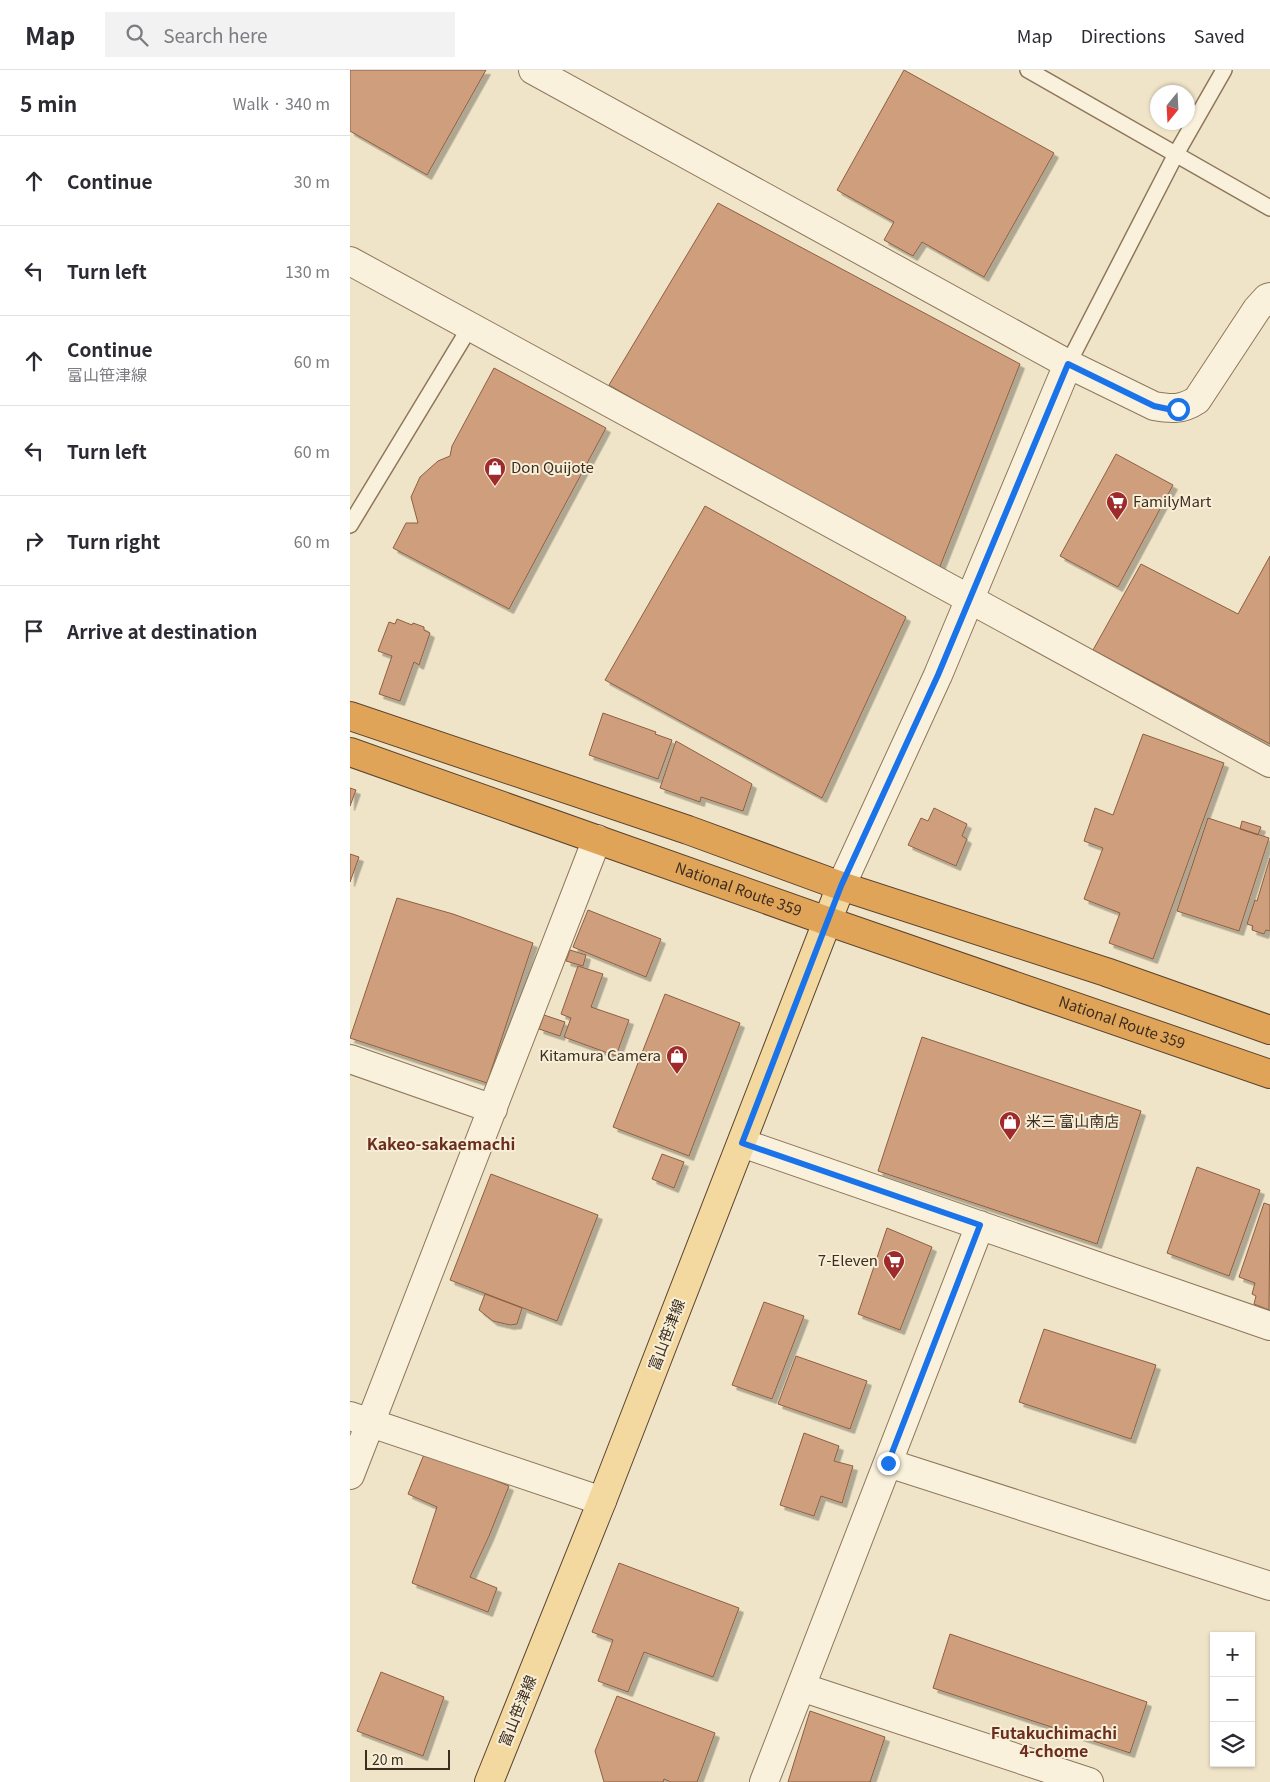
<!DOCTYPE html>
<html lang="en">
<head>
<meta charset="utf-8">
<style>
	:root { --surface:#fff; --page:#f2f2f3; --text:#2b2b33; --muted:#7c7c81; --line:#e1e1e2 }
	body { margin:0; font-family:Georgia,"Noto Sans JP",serif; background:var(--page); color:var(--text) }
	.controls { position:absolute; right:15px; bottom:15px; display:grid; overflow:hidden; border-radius:0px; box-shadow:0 1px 4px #0004 }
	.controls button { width:45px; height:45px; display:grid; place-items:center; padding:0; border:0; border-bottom:1px solid var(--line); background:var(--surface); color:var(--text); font:25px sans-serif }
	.compass { position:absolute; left:800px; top:15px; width:45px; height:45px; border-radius:50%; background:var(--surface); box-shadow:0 1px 4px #0004; rotate:198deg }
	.scale { position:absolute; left:15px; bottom:12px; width:85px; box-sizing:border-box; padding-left:5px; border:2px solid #3d2e20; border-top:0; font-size:14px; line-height:18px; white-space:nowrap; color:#3d2e20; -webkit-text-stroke:4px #f7eed8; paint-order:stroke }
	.stop { position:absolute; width:15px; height:15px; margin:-11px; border:4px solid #1a73e8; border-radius:50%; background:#fff }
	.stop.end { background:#1a73e8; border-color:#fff; box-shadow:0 1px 5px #0008 }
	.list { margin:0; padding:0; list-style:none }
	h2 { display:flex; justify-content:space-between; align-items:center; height:65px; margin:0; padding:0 20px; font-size:21px }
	h2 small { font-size:16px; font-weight:400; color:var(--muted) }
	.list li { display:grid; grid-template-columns:32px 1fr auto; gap:15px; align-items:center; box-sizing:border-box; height:90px; padding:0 20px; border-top:1px solid var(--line) }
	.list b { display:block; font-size:19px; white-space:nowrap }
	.list p { margin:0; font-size:16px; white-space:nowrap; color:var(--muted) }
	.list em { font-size:16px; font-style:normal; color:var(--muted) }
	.icon { flex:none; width:28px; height:28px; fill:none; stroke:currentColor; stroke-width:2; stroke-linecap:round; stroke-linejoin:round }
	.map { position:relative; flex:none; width:920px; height:1712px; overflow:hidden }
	header { display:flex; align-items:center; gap:30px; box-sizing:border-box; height:70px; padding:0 25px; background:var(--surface); border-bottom:1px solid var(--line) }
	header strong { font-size:24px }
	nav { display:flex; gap:28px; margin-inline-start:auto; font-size:18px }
	.search { width:350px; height:45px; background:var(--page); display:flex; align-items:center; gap:12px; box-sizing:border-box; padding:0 18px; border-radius:0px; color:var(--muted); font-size:19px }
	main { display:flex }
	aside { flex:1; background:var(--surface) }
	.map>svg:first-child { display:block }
	.building { fill:#cf9f7d; stroke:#8d5f41; filter:url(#shadow) }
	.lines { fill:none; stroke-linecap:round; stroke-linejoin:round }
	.lane-casing { stroke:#8d765c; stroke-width:18 }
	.street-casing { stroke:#8d765c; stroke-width:30 }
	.primary-casing { stroke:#5b4430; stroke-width:30 }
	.highway-casing { stroke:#5b4430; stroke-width:30 }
	.lane { stroke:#faf1dc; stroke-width:15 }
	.street { stroke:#faf1dc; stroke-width:28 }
	.primary { stroke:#f3d9a0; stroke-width:28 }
	.highway { stroke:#e0a458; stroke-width:28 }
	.route { stroke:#1a73e8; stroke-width:6 }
	.labels { text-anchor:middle; stroke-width:4; stroke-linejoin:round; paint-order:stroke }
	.poi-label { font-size:15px; fill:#3d2e20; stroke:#f7eed8; text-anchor:start }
	.street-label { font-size:15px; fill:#3d2e20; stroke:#f7eed8 }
	.neighbourhood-label { font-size:16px; font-weight:bold; fill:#6b2e1e; stroke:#f7eed8 }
</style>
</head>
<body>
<header>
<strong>Map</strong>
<div class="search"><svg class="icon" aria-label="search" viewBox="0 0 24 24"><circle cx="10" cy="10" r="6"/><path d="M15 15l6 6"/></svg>Search here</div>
<nav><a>Map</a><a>Directions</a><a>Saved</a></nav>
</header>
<main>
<aside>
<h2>5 min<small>Walk · 340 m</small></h2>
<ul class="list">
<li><svg class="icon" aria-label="ahead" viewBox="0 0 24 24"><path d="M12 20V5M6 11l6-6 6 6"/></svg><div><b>Continue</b></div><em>30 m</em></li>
<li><svg class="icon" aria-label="left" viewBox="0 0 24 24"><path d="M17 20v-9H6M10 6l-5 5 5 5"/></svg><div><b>Turn left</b></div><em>130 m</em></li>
<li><svg class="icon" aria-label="ahead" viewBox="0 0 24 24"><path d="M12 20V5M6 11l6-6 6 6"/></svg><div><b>Continue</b><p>富山笹津線</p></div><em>60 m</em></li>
<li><svg class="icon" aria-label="left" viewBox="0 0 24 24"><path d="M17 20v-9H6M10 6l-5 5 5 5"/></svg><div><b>Turn left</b></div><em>60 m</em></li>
<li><svg class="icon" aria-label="right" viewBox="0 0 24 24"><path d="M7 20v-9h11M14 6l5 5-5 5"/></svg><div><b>Turn right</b></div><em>60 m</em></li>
<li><svg class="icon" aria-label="arrive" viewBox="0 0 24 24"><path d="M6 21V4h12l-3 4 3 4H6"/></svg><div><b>Arrive at destination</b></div></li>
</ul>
</aside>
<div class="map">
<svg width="920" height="1712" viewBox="0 0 920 1712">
	<defs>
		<filter id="shadow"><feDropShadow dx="4.5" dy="4.5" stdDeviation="0" flood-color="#0004"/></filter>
	</defs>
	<rect width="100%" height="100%" fill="#f0e4c8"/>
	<path class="building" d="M0,0H136L77,105L0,61Z
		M554,0L704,83L634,207L572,172L563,186L534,170L544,152L487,120Z
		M368,133L670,294L587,504L259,315Z
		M144,298L256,358L159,539L43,478L56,453H68L61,427L70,407L88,391L100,386L102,376Z
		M766,384L823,415L768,517L710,486Z
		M355,436L556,547L472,728L255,610Z
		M920,486V674L743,580L791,494L888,544Z
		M47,549L62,555L63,553L74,557V560L80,563L69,595L64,592L50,631L29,624L42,586L28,581L39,552L45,554Z
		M253,643L306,662L305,664L322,670L308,709L239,685Z
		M793,664L874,693L803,889L759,873L770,843L734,829L753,778L734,771L745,738L763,745Z
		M326,671L402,714L393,741L351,727L350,732L310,718Z
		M0,718L6,720L0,736Z
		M584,738L617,754L612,766L617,769L606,796L558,775L571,748L578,751Z
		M858,748L919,768L889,861L827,841Z
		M892,751L911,757L908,765L890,759Z
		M0,784L9,787L0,812Z
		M920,788V861L916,860L914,864L902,860L903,856L897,854L905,830L907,831Z
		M47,828L103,844L183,873L137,1013L0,968Z
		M238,840L311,869L296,907L223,877Z
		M220,880L236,885L233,896L216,891Z
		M228,896L253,904L241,937L279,950L266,986L214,967L221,948L211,944Z
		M315,924L390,953L339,1086L263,1057Z
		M194,945L215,952L210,966L189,959Z
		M572,967L791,1041L747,1174L528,1101Z
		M312,1084L334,1092L324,1118L302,1109Z
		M847,1097L910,1120L879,1206L817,1183Z
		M141,1104L248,1145L207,1251L100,1210Z
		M914,1133L920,1135L919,1240L904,1234L906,1226L902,1224L905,1213L889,1207Z
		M537,1158L582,1177L550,1260L508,1244Z
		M135,1224L172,1238L167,1254L160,1255L143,1251L129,1240Z
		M414,1232L454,1246L422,1329L382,1315Z
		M694,1259L806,1295L781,1369L669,1332Z
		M446,1286L517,1311L500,1359L428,1334Z
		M454,1363L489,1376L484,1391L503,1396L492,1433L471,1426L464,1446L430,1435Z
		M75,1382L159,1416L139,1466L120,1507L147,1518L138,1542L62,1513L87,1437L58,1424Z
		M269,1493L389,1538L363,1607L294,1582L278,1622L248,1611L263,1570L242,1562Z
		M600,1564L797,1632L780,1683L583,1618Z
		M31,1602L94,1627L73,1686L7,1661Z
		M267,1626L365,1663L347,1712H321L314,1709L313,1712H254L245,1681Z
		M460,1641L535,1667L520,1712H438Z"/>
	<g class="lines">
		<g class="lane-casing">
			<path id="lane" d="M678,0L920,138
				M718,294L826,84L874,0
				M0,455L120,257"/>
		</g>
		<g class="street-casing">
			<path id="street" d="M183,0L718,294L804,336C821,339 832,340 847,330L907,239L917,228L920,227
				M0,191L920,693
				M491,816L588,605L718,294
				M0,989L143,1039
				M392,1073L920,1256
				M0,1346L252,1431
				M538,1393L920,1516
				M0,1405L247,769
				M451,1617L739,1712
				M414,1712L630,1155"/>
		</g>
		<g class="primary-casing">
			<path id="primary" d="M139,1712L252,1431L491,816"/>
		</g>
		<g class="highway-casing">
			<g id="highway">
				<path d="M0,646L338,760L491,816L756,902L920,960"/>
				<path id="s1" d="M0,682L477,851L920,1004"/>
			</g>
		</g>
		<use href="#lane" class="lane"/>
		<use href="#street" class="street"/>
		<use href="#primary" class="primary"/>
		<use href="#highway" class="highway"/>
	</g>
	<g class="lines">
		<path class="route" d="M538,1393L630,1155L392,1073L491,816L588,605L718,294L804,336L818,339H828"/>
	</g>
	<defs>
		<g id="shop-pin" transform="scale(1.125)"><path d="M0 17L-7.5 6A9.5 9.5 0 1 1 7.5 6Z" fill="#9e2a2b" stroke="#f7eed8"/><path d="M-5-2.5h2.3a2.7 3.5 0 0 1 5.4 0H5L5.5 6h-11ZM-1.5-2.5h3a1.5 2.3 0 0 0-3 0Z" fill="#fff"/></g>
		<g id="supermarket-pin" transform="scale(1.125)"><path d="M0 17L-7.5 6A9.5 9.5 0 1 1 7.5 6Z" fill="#9e2a2b" stroke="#f7eed8"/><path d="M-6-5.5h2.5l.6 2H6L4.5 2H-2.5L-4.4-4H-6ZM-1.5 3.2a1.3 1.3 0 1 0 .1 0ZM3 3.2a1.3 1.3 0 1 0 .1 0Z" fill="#fff"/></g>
	</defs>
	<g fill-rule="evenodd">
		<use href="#shop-pin" x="145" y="398"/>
		<use href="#supermarket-pin" x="767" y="432"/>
		<use href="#shop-pin" x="327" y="986"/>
		<use href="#shop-pin" x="660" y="1052"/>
		<use href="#supermarket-pin" x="544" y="1191"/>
	</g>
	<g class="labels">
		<g class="poi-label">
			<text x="161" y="403">Don Quijote</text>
			<text x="783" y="437">FamilyMart</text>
			<text x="311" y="991" text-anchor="end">Kitamura Camera</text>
			<text x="676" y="1057">米三 富山南店</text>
			<text x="528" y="1196" text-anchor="end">7-Eleven</text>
		</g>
		<g class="street-label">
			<text dy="5" stroke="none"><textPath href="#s1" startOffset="412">National Route 359</textPath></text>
			<text dy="5" stroke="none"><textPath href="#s1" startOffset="818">National Route 359</textPath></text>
			<text transform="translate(317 1265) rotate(-69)" y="5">富山笹津線</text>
			<text transform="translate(168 1641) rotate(-68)" y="5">富山笹津線</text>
		</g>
		<g class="neighbourhood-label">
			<text x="91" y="1080">Kakeo-sakaemachi</text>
			<text x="704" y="1669">Futakuchimachi<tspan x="704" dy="18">4-chome</tspan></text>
		</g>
	</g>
</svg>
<div class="controls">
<button>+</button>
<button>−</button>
<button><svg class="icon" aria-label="layers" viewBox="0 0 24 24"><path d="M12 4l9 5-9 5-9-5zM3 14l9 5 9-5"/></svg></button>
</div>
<svg class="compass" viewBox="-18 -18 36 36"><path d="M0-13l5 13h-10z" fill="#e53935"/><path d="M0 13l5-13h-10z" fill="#7c7c81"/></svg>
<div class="scale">20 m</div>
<div class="stop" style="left:828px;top:339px"></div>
<div class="stop end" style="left:538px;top:1393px"></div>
</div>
</main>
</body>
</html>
